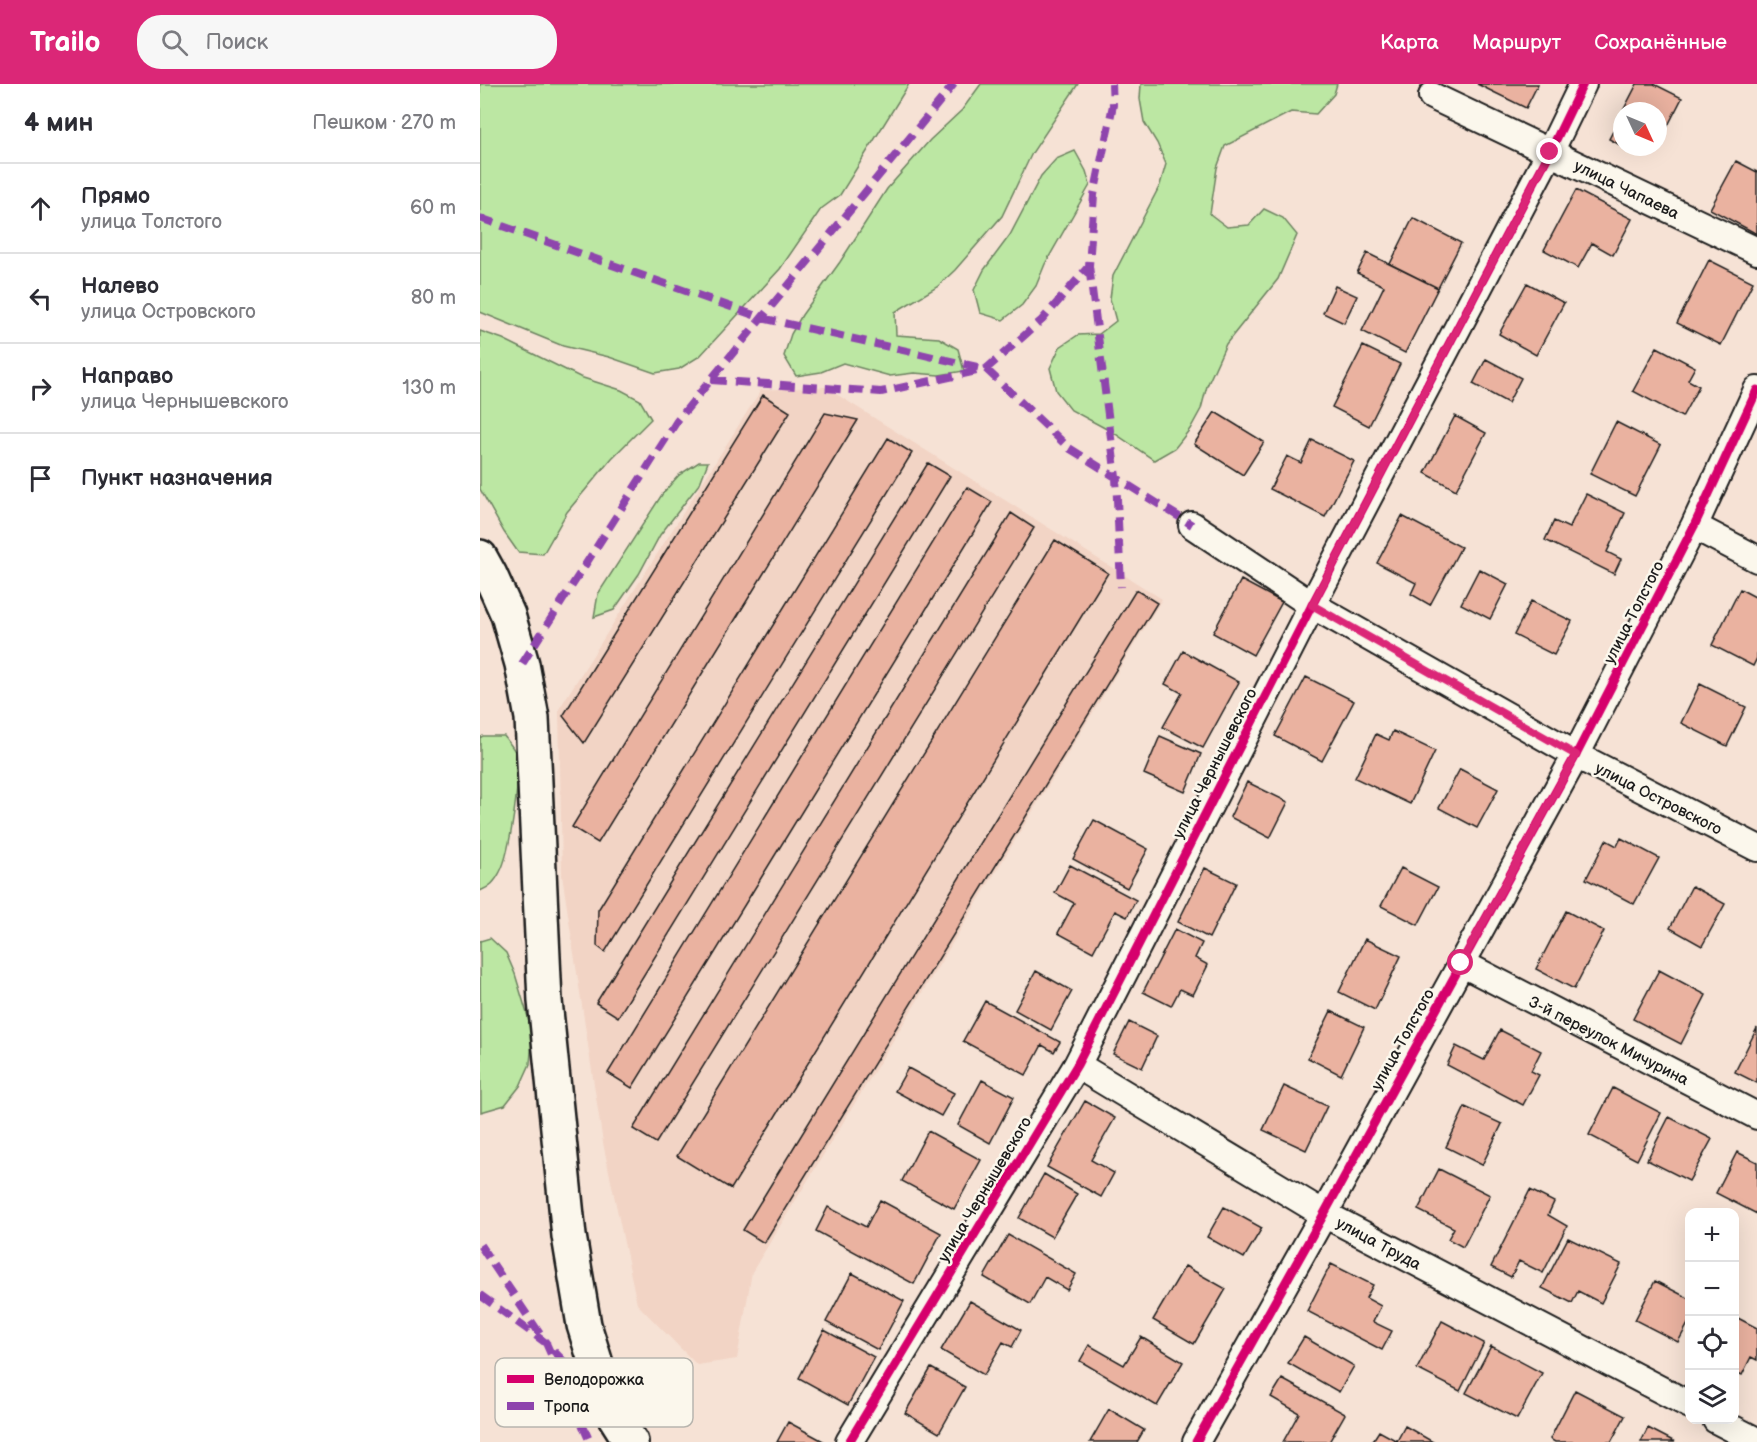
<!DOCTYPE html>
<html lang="ru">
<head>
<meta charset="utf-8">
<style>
	:root { --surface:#fff; --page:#f7f7f7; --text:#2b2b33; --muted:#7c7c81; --line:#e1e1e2; --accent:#db2777 }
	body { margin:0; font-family:"Balsamiq Sans",sans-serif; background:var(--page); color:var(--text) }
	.controls { position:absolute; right:18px; bottom:18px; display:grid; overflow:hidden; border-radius:12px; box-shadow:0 6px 24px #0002 }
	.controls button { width:54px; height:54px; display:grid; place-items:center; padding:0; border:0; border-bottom:2px solid var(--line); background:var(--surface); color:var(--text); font:30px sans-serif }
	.compass { position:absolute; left:1133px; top:18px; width:54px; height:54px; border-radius:50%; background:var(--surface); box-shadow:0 6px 24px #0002; rotate:134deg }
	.stop { position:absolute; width:18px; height:18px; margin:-14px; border:4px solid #db2777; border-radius:50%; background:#fff }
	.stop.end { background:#db2777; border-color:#fff; box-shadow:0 2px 6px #0008 }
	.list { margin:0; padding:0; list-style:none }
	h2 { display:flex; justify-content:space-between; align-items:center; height:78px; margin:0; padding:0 24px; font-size:26px }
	h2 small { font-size:20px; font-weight:400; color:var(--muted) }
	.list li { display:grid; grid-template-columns:39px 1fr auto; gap:18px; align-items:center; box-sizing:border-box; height:90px; padding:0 24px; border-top:2px solid var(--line) }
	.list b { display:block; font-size:22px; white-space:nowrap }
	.list p { margin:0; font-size:20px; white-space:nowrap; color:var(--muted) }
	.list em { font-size:20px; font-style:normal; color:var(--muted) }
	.icon { flex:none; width:33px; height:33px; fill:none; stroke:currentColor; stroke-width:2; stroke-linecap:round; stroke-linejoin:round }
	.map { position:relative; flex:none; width:1277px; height:1358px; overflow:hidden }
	header { display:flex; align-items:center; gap:36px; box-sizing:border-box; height:84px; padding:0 30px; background:var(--accent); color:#fff }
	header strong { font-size:28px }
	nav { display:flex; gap:33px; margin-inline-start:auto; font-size:21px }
	.search { width:420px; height:54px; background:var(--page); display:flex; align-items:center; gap:15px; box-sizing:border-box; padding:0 21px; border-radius:24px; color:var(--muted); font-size:22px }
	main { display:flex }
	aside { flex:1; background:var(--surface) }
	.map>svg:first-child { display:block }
	.built { fill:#f2d4c5 }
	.green { fill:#bce7a3; stroke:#6c8260; stroke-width:1.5 }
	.building { fill:#eab2a0; stroke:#1c1c1c; stroke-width:1.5 }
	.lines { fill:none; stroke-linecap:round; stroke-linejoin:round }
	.street-casing { stroke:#1c1c1c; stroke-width:30 }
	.secondary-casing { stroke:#1c1c1c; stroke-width:38 }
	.street { stroke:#fbf7ec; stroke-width:26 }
	.secondary { stroke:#fbf7ec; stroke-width:33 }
	.quiet { stroke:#8e44ad; stroke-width:8; stroke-dasharray:15 8; stroke-linecap:butt }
	.cycleway-casing { stroke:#fbf7ec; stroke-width:13 }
	.cycleway { stroke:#d6006c; stroke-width:9 }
	.route { stroke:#db2777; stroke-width:8 }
	.labels { text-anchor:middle; stroke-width:5; stroke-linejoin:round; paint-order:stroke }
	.street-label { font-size:16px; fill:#1c1c1c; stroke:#fbf7ec }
	.key { fill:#fbf7ec; stroke:#b8b5ae; stroke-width:1.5 }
	.key-label { font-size:16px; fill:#1c1c1c }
</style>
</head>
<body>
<header>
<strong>Trailo</strong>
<div class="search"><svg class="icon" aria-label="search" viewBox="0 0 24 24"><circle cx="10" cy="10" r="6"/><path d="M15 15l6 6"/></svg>Поиск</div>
<nav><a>Карта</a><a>Маршрут</a><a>Сохранённые</a></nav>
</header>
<main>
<aside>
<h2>4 мин<small>Пешком · 270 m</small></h2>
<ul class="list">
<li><svg class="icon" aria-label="ahead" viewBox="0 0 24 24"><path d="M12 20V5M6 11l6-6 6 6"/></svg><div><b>Прямо</b><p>улица Толстого</p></div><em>60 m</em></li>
<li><svg class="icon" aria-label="left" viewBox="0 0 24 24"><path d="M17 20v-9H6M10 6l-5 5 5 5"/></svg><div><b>Налево</b><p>улица Островского</p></div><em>80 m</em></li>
<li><svg class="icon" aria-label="right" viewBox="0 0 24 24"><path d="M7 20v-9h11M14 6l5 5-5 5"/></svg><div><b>Направо</b><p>улица Чернышевского</p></div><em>130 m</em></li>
<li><svg class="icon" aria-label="arrive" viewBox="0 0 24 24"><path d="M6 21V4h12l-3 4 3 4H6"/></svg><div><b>Пункт назначения</b></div></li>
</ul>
</aside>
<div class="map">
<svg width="1277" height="1358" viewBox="0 0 1277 1358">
	<rect width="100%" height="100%" fill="#f6e2d5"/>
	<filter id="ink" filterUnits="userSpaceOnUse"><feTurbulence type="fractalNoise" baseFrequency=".0167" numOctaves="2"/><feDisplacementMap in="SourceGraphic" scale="12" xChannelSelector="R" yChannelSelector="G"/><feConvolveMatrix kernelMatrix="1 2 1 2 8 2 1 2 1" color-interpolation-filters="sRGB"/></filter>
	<g filter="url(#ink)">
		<path class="built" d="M345,303L682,515L272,1188L257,1275L217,1281L157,1220L123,1059L82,791L79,625L281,306Z"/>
		<path class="green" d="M0,0H429L360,111L341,125L300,185L220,272L199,285L175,289L129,273L83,262L0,228Z
			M501,0H598L552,69L522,132L475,186L457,203L415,228L416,251L459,254L478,265L484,287L459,291L434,289L410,292L363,279L341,288L316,292L304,272L311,250L322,231L360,178L407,105L450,56L482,26Z
			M661,0H857L854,10L836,30L811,28L745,62L737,84L730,130L747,143L769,141L784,125L803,134L817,151L798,195L746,260L727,302L721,325L710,345L695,364L674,376L634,349L591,326L576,307L570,284L580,263L598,251L619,250L636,237L630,215L633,192L680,101L686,80L677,59L664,38L660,15Z
			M595,67L606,87L610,101L565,180L556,202L542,221L523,236L500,229L494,206L504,186L530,151L561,92L576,75Z
			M0,247L23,255L100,293L141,306L160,316L171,335L132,374L87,428L63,470L38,468L24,448L0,405Z
			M219,378H228L220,399L180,451L159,490L134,526L114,533L118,510L183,409L199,391Z
			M3,652H24C28,658 35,665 37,672C41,692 30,770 20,788C15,798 10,803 0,807V654Z
			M10,854L26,869L35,890L48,933L52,956L50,980L40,1002L25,1021L1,1028L0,857Z"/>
		<path class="building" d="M997,0H1058L1046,24Z
			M1157,0H1174L1202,14L1181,55L1178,53V27H1143Z
			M1142,30V62L1129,55Z
			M1144,63H1164L1160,71Z
			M1256,77L1277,88V150L1230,125Z
			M1096,106L1152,135L1133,171L1112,159L1098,184L1064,166Z
			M933,134L981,159L958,204L910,180Z
			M887,169L958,204L925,269L882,247L904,202L877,189Z
			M1229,176L1273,198L1241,261L1197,239Z
			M1047,199L1084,219L1056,271L1019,250Z
			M855,202L877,212L864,239L843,229Z
			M883,262L920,280L889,342L852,323Z
			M1177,263L1215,283L1208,296L1219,302L1202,333L1153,307Z
			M1006,275L1041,294L1028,319L993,300Z
			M283,311L310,328L104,659L83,632Z
			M735,328L784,358L763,391L714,360Z
			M345,329L378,336L118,759L92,743Z
			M975,332L1006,349L976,406L945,389Z
			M1136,338L1181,361L1155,412L1110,390Z
			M408,354L432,369L125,868L117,862L118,826Z
			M832,356L874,377L845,433L790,405L807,372L821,379Z
			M448,379L470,392L138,933L116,919Z
			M487,403L512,418L152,1004L128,989Z
			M1106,410L1145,429L1127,468L1141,475L1134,490L1065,456L1074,437L1089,444Z
			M531,429L554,444L176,1059L153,1045Z
			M922,432L981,463L950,521L931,510L936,499L897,479Z
			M575,456L628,489L251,1105L197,1072Z
			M999,485L1028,500L1010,535L981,520Z
			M761,496L802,518L773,571L733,549Z
			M1260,505L1277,514V574L1273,582L1232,561Z
			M656,506L677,519L284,1159L263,1146Z
			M1051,517L1092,537L1074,571L1034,551Z
			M703,567L759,598L723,664L683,643L702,609L685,600Z
			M826,593L874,617L842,677L795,652Z
			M1220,600L1266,623L1247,662L1201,639Z
			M913,647L955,667L930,720L875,694L896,650L909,656Z
			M680,652L721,670L705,708L664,690Z
			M980,685L1018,705L997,744L959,724Z
			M767,698L808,718L790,754L750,733Z
			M614,736L668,765L647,804L593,775Z
			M1141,754L1179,774L1154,820L1106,795L1126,756L1137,762Z
			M590,781L656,816L647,833L635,827L613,868L578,849L594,819L575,809Z
			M725,784L756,799L729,854L698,838Z
			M921,784L958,803L938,841L901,822Z
			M1212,802L1245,820L1222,862L1190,844Z
			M1086,827L1124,847L1094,905L1056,885Z
			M695,845L722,859L715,874L728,881L713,911L700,905L691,922L663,908Z
			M885,855L921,872L895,926L859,908Z
			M1179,886L1226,911L1201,960L1153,935Z
			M556,887L592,907L571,946L535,926Z
			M505,917L580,958L574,968L562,961L546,991L483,957Z
			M851,927L884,943L861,991L828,974Z
			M649,938L677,952L662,984L633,970Z
			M1277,944V999L1255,988Z
			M1020,946L1061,967L1051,987L1059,991L1043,1021L967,981L976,962L1004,976Z
			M428,984L474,1009L461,1032L415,1007Z
			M502,996L534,1013L510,1059L478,1041Z
			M804,1002L847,1022L826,1066L783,1046Z
			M1133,1004L1181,1029L1157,1076L1109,1051Z
			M605,1017L635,1034L611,1076L634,1089L621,1113L567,1083Z
			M985,1023L1022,1040L1002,1081L966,1063Z
			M1189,1033L1232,1055L1209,1097L1167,1076Z
			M448,1047L501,1076L474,1125L422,1097Z
			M1257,1068L1277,1078V1130L1236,1109Z
			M959,1085L1010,1111L983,1163L968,1155L974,1144L938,1126Z
			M564,1090L597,1110L572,1153L539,1134Z
			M1050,1106L1074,1118L1068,1131L1087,1142L1063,1189L1039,1177L1031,1193L1011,1183Z
			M400,1116L461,1149L434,1200L336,1147L348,1123L386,1143Z
			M744,1123L782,1144L764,1174L727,1153Z
			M528,1151L596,1190L587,1206L565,1193L550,1220L504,1193Z
			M1088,1154L1141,1180L1121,1219L1098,1207L1092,1219L1062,1204Z
			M851,1180L893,1201L886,1214L901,1222L893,1238L912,1247L902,1266L827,1227Z
			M705,1182L746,1205L714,1260L673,1236Z
			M372,1189L424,1217L398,1266L346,1238Z
			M1175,1197L1210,1215V1236L1198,1258L1155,1236Z
			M490,1217L541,1246L532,1263L523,1258L504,1291L461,1266Z
			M1256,1233L1277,1244V1276L1271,1273L1262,1291L1254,1287Z
			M962,1237L1004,1259L980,1307L937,1285Z
			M344,1246L394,1273L368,1321L319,1294Z
			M661,1253L703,1278L677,1322L600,1277L609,1261L644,1281Z
			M824,1253L874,1282L859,1308L808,1279Z
			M1011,1262L1062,1289L1037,1335L986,1309Z
			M451,1284L485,1303L459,1349L425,1329Z
			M802,1295L865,1330L849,1358H803L819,1329L791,1313Z
			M1095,1306L1145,1332L1131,1358H1075L1070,1355Z
			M629,1325L664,1346L657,1358H610Z
			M308,1338L345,1358H297Z
			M925,1342L953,1358H892L899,1347L917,1357Z
			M1168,1344L1195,1358H1161Z"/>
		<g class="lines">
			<g class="street-casing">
				<path id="street" d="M952,12L1277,167
					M712,441L832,521L1096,671L1277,764
					M1214,442L1277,475
					M981,879L1277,1032
					M597,981L844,1130L1210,1321
					M1236,1336L1277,1357
					M369,1358L597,981L832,521L1070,68L1103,0
					M716,1358L844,1130L1096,671L1214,442L1277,306"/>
			</g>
			<g class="secondary-casing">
				<path id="secondary" d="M0,473L10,491L28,531L42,580L52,634L65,917L89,1152L104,1241L130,1325L151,1358"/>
			</g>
			<use href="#street" class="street"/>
			<use href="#secondary" class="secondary"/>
			<path class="quiet" d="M0,134L282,234L506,285L589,364L712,441
				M609,182L636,393L641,503
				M231,296L401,308L506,285L562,236L609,182L614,111L633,21L632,0
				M42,580L197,337L474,0
				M0,1161L66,1259L110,1358
				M0,1211L66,1259L130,1325"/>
			<g class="cycleway-casing">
				<path id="cycleway" d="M369,1358L597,981L832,521L1070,68L1103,0
					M716,1358L844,1130L1096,671L1214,442L1277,306"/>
			</g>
			<use href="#cycleway" class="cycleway"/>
		</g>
	</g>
	<g class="lines" filter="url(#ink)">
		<path class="route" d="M981,879L1096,671L832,521L1070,68"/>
	</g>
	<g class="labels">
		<g class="street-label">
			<text transform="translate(1147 105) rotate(26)" y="6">улица Чапаева</text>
			<text transform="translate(1153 528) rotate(-63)" y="6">улица Толстого</text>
			<text transform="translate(734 679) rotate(-63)" y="6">улица Чернышевского</text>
			<text transform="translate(1179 714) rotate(27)" y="6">улица Островского</text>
			<text transform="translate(922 955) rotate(-61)" y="6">улица Толстого</text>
			<text transform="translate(1129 956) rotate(27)" y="6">3-й переулок Мичурина</text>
			<text transform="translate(504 1105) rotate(-59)" y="6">улица Чернышевского</text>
			<text transform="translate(899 1159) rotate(28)" y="6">улица Труда</text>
		</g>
	</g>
	<rect x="15" y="1274" width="198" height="69" rx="9" class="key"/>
	<rect x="27" y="1291" width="27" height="8" fill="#d6006c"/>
	<rect x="27" y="1318" width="27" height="8" fill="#8e44ad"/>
	<g class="key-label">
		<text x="64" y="1301">Велодорожка</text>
		<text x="64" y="1328">Тропа</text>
	</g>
</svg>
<div class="controls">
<button>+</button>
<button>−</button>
<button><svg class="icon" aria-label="locate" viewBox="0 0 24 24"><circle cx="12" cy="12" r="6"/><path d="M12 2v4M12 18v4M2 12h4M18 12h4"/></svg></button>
<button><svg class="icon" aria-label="layers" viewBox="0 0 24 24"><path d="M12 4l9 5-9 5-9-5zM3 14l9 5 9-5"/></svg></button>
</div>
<svg class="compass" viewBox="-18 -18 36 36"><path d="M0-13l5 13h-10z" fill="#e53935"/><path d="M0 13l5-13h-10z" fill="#7c7c81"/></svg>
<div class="stop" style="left:981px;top:879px"></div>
<div class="stop end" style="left:1070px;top:68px"></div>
</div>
</main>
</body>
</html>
